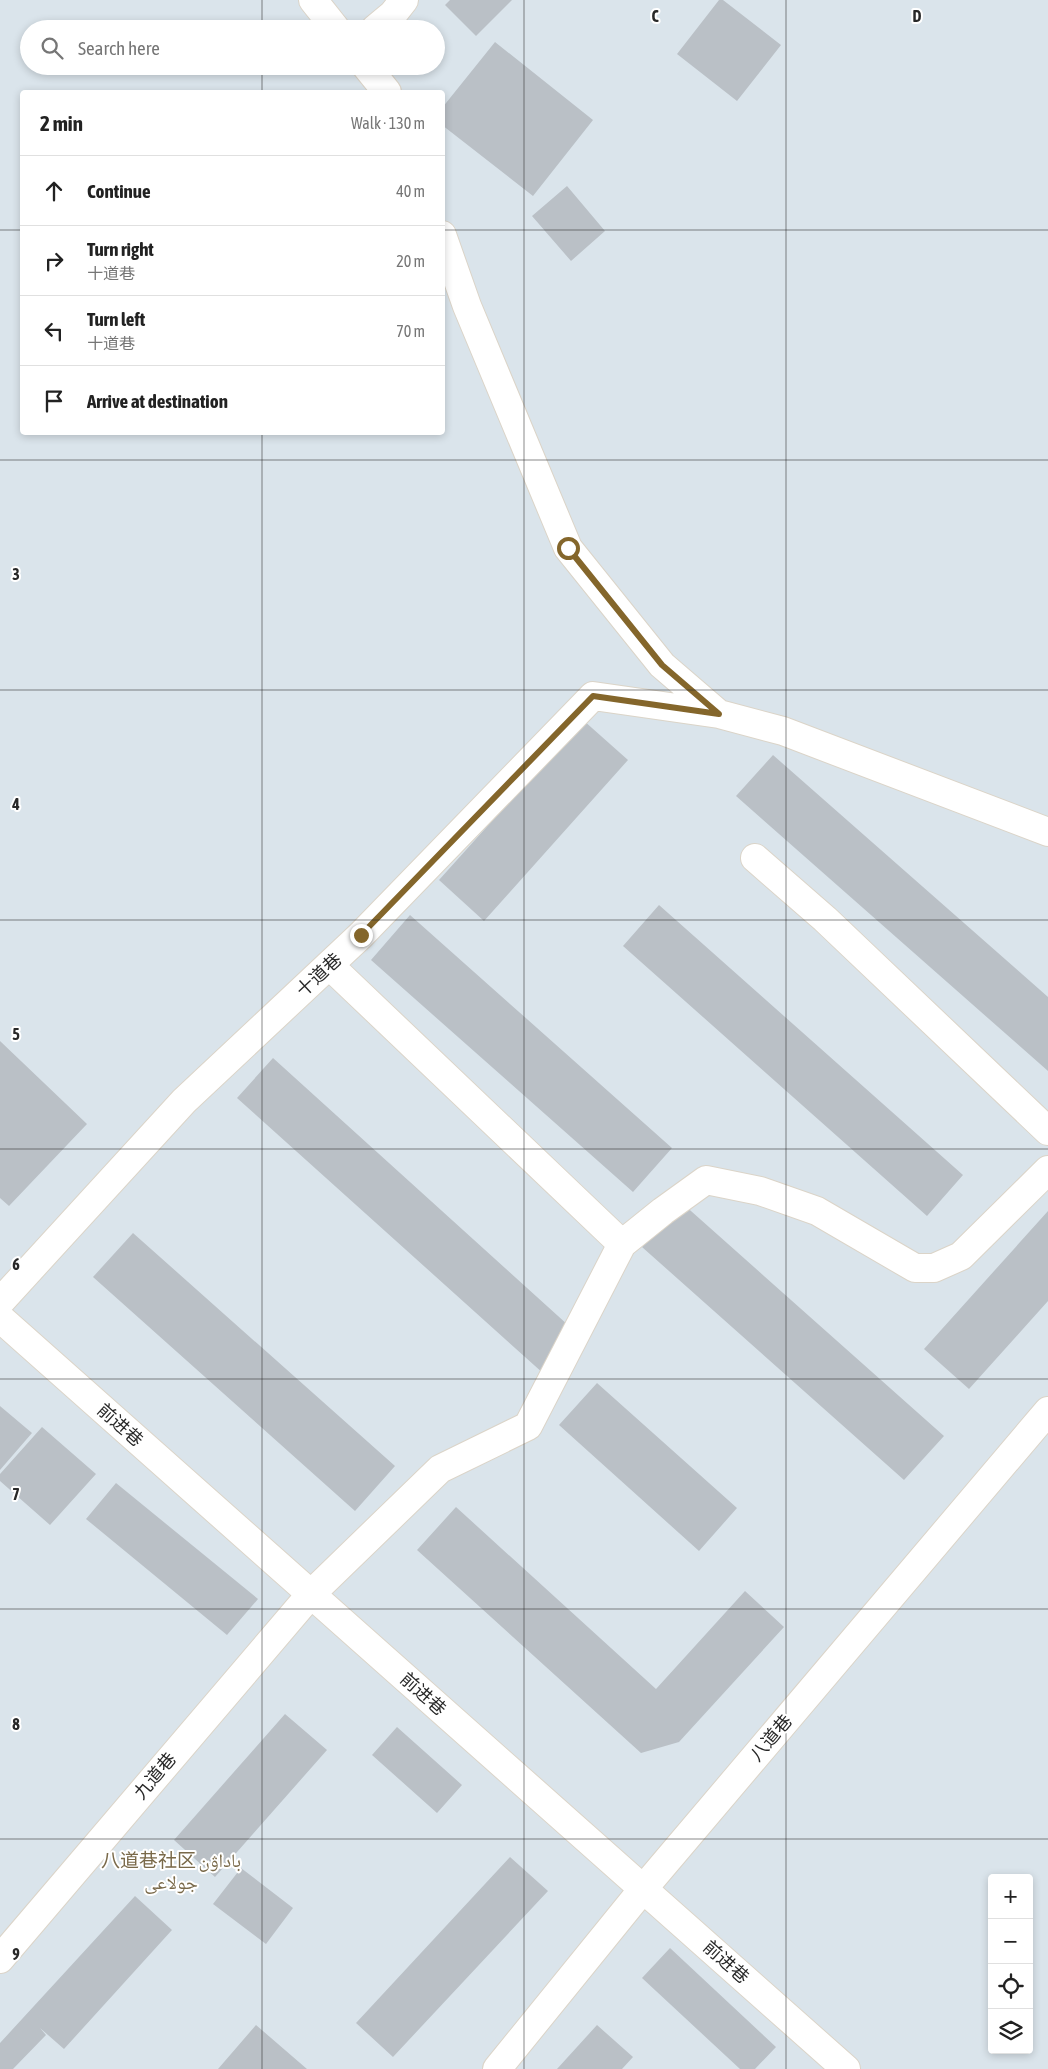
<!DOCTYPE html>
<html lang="en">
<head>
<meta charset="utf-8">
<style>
	:root { --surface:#fff; --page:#f2f2f2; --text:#222; --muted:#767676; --line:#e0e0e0 }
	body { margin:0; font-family:"Asap Condensed","Noto Naskh Arabic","Noto Sans SC",sans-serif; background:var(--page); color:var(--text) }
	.controls { position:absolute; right:15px; bottom:15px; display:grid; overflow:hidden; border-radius:5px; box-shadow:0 2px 8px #0003 }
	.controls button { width:45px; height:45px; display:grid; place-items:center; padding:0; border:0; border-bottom:1px solid var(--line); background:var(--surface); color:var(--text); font:25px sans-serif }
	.stop { position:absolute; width:15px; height:15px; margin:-11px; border:4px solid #84662b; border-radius:50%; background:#fff }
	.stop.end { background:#84662b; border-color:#fff; box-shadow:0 1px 5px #0008 }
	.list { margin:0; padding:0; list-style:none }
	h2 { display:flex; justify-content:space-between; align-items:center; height:65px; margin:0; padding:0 20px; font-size:21px }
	h2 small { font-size:16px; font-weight:400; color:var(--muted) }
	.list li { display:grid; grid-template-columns:32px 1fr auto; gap:15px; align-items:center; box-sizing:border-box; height:70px; padding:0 20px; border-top:1px solid var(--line) }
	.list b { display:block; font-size:19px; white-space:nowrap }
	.list p { margin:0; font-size:16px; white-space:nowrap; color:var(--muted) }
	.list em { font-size:16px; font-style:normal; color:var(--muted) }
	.icon { flex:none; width:28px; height:28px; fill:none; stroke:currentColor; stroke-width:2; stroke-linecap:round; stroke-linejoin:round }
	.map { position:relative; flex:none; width:1048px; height:2069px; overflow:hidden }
	.search { position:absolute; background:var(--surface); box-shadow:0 2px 8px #0003; left:20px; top:20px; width:425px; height:55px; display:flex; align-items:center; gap:12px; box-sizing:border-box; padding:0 18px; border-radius:28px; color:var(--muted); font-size:19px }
	.panel { position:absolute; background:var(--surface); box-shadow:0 2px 8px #0003; left:20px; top:90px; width:425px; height:345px; border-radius:5px }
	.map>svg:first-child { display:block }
	.building { fill:#bac0c6 }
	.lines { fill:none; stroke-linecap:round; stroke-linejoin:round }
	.minor-casing { stroke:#dbd4c8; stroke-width:30 }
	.minor { stroke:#fff; stroke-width:28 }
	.route { stroke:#84662b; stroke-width:6 }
	.grid { fill:none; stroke:#282828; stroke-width:1; stroke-opacity:0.55 }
	.labels { text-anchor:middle; stroke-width:4; stroke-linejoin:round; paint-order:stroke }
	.street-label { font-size:18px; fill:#282828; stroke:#fff }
	.neighbourhood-label { font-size:19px; fill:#796949; stroke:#fff }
	.grid-label { font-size:16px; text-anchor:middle; font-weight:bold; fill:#282828; stroke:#fff; stroke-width:4; stroke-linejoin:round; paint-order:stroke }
</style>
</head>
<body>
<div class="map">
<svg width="1048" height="2069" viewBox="0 0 1048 2069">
	<rect width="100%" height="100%" fill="#dae4eb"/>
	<path class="building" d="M450,0H512L476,36L445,5Z
		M719,0H723L781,45L737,101L677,54Z
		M495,42L593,120L533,196L442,125V108Z
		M567,186L605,231L571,261L532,216Z
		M583,720L628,760L484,921L439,880Z
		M773,755L1048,997V1071L736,796Z
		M659,905L963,1175L927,1216L623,946Z
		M410,915L672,1148L633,1192L371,960Z
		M0,1041L87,1124L9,1206L0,1198Z
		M273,1058L579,1335L544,1374L237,1098Z
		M682,1203L944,1436L904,1480L642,1247Z
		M1048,1211V1301L969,1389L924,1349Z
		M133,1233L395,1466L355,1511L93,1277Z
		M597,1383L737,1508L699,1551L559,1425Z
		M0,1406L32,1433L0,1470Z
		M42,1427L96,1474L50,1525L0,1481V1474Z
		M116,1483L258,1599L227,1635L86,1519Z
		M456,1507L656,1689L745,1591L784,1627L679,1742L641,1753L417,1550Z
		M285,1714L327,1750L215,1877L174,1840Z
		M397,1727L462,1785L437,1813L372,1755Z
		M510,1857L548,1891L393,2057L356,2023Z
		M241,1868L293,1908L266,1944L213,1904Z
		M135,1896L172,1930L64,2049L40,2028L46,2035L13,2069H0V2043Z
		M670,1948L776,2047L755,2069H740L642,1978Z
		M256,2025L307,2069H218Z
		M597,2025L633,2057L622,2069H557Z"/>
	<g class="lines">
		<g class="minor-casing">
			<path id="minor" d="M313,0L336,29
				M375,29L393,14L404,0
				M366,66L387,92
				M442,235L467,306L568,548L662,665L719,714L783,731L1048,832
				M755,858L825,919L1048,1131
				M329,965L622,1244
				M0,1302L184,1101L361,935L593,696L719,714
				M0,1318L846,2069
				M0,1959L311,1594L440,1469L528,1426L622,1244L663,1211L706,1180L760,1191L817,1211L915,1268H934L961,1256L1048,1170
				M497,2069L643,1889L1048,1411"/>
		</g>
		<use href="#minor" class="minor"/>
	</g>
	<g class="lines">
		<path class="route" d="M361,935L593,696L719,714L662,665L568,548"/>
	</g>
	<path class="grid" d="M262,0V29M524,0V2069M786,0V2069M262,66V92M0,230H22M442,230H1048M262,432V2069M0,460H1048M0,690H1048M0,920H1048M0,1149H1048M0,1379H1048M0,1609H1048M0,1839H1048"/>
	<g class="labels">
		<g class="street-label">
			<text transform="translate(319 975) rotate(-43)" y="6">十道巷</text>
			<text transform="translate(120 1425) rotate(42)" y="6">前进巷</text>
			<text transform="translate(423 1694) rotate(42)" y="6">前进巷</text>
			<text transform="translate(771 1738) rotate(-50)" y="6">八道巷</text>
			<text transform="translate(155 1776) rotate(-50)" y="6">九道巷</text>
			<text transform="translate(726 1962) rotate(42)" y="6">前进巷</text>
		</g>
		<g class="neighbourhood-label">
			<text x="171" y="1867">八道巷社区 باداۋن<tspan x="171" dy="22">جولاعى</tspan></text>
		</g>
	</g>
	<g class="grid-label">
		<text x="655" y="22">C</text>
		<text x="917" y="22">D</text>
		<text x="16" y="580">3</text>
		<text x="16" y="810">4</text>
		<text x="16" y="1040">5</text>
		<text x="16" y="1270">6</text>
		<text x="16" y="1500">7</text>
		<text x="16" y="1730">8</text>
		<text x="16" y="1960">9</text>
	</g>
</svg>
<div class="controls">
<button>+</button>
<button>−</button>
<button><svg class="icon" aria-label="locate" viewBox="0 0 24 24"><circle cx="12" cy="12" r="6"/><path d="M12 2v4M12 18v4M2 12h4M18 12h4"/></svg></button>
<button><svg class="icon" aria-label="layers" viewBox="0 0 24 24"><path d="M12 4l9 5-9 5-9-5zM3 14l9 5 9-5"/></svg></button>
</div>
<div class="stop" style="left:568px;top:548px"></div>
<div class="stop end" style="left:361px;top:935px"></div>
<div class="search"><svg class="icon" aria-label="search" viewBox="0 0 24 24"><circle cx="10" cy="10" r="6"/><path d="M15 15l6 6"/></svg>Search here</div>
<section class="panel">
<h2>2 min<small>Walk · 130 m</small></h2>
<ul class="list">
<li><svg class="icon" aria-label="ahead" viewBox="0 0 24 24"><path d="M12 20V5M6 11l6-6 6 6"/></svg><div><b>Continue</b></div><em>40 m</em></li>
<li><svg class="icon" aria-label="right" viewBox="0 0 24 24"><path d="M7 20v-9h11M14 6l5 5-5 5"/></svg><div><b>Turn right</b><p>十道巷</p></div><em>20 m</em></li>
<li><svg class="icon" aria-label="left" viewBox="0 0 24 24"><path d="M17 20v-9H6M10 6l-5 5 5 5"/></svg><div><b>Turn left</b><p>十道巷</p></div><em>70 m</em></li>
<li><svg class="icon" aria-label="arrive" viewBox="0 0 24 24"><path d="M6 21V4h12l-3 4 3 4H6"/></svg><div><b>Arrive at destination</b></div></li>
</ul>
</section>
</div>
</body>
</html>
